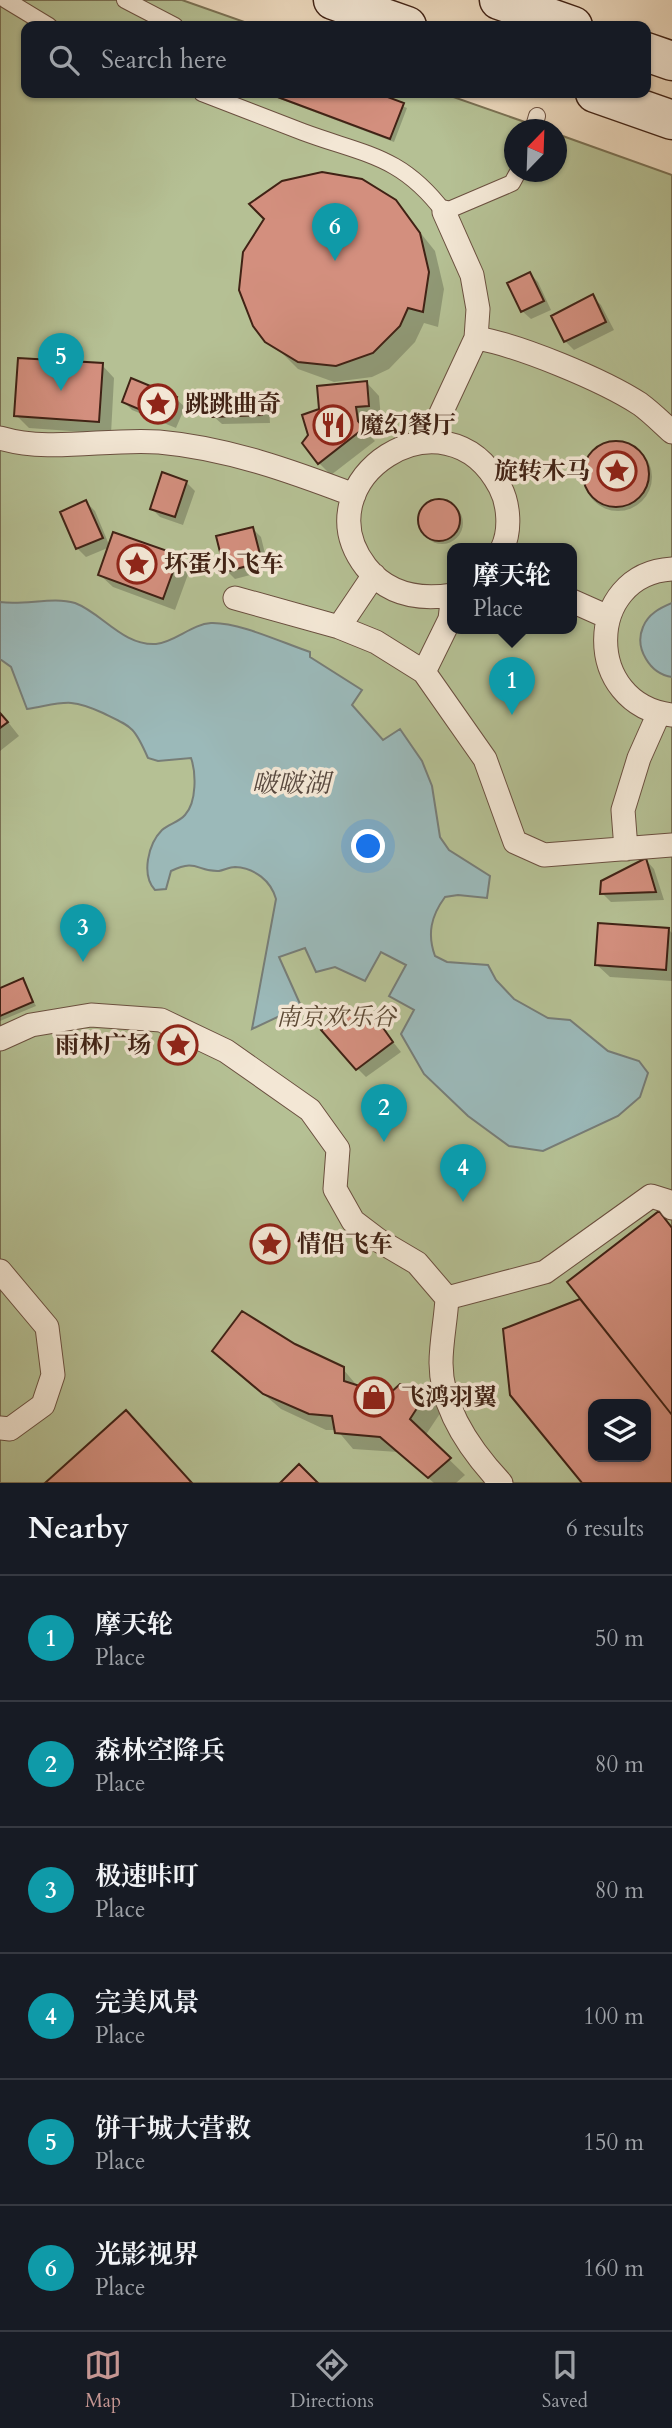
<!DOCTYPE html>
<html lang="en">
<head>
<meta charset="utf-8">
<style>
	:root { --surface:#171b24; --page:#20242c; --text:#f1f3f6; --muted:#9ea1a6; --line:#363941; --accent:#c59692 }
	body { margin:0; font-family:Cardo,"Noto Serif SC",serif; background:var(--page); color:var(--text) }
	.controls { position:absolute; right:21px; bottom:21px; display:grid; overflow:hidden; border-radius:14px; box-shadow:0 2px 5px #0004 }
	.controls button { width:63px; height:63px; display:grid; place-items:center; padding:0; border:0; border-bottom:2px solid var(--line); background:var(--surface); color:var(--text); font:35px sans-serif }
	.compass { position:absolute; left:504px; top:119px; width:63px; height:63px; border-radius:50%; background:var(--surface); box-shadow:0 2px 5px #0004; rotate:23deg }
	.you { position:absolute; left:369px; top:847px; width:24px; height:24px; margin:-18px; border:5px solid #fff; border-radius:50%; background:#1a73e8; box-shadow:0 0 0 10px #1a73e833 }
	.badge { display:grid; place-items:center; width:46px; height:46px; border-radius:50%; background:var(--accent); color:#fff; font-size:23px; font-weight:700 }
	.pin { position:absolute; translate:-50% -58px; filter:drop-shadow(0 2px 4px #0008) }
	.pin::after { content:''; position:absolute; top:37px; width:24px; height:21px; background:inherit; clip-path:polygon(0 0,100% 0,50% 100%) }
	.popup { position:absolute; left:447px; top:543px; width:130px; height:91px; box-sizing:border-box; display:grid; place-content:center; border-radius:14px; background:var(--surface); filter:drop-shadow(0 2px 5px #0005); font-size:23px; white-space:nowrap; color:var(--muted) }
	.popup b { font-size:26px; color:var(--text) }
	.popup::after { content:''; position:absolute; left:50%; top:100%; margin-left:-14px; border:14px solid transparent; border-top-color:var(--surface) }
	.list { margin:0; padding:0; list-style:none }
	h2 { display:flex; justify-content:space-between; align-items:center; height:91px; margin:0; padding:0 28px; font-size:30px }
	h2 small { font-size:23px; font-weight:400; color:var(--muted) }
	.list li { display:grid; grid-template-columns:46px 1fr auto; gap:21px; align-items:center; box-sizing:border-box; height:126px; padding:0 28px; border-top:2px solid var(--line) }
	.list b { display:block; font-size:26px; white-space:nowrap }
	.list p { margin:0; font-size:23px; white-space:nowrap; color:var(--muted) }
	.list em { font-size:23px; font-style:normal; color:var(--muted) }
	.icon { flex:none; width:38px; height:38px; fill:none; stroke:currentColor; stroke-width:2; stroke-linecap:round; stroke-linejoin:round }
	.map { position:relative; flex:none; width:672px; height:1483px; overflow:hidden }
	.search { position:absolute; background:var(--surface); box-shadow:0 2px 5px #0004; left:21px; right:21px; top:21px; height:77px; display:flex; align-items:center; gap:18px; box-sizing:border-box; padding:0 24px; border-radius:14px; color:var(--muted); font-size:26px }
	.sheet { height:847px; background:var(--surface) }
	nav { display:flex; justify-content:space-around; align-items:center; box-sizing:border-box; height:98px; border-top:2px solid var(--line); background:var(--surface); font-size:19px; color:var(--muted) }
	nav a { display:grid; justify-items:center; gap:4px }
	nav .on { color:var(--accent) }
	.map>svg:first-child { display:block }
	.green { fill:#b5c094; stroke:#7a7154; stroke-width:2; fill-rule:evenodd }
	.water { fill:#9bb9b9; stroke:#777d77; stroke-width:2 }
	.shadow { fill:#0003; fill-rule:evenodd }
	.building { fill:#d38f7e; stroke:#402215; stroke-width:2; fill-rule:evenodd }
	.lines { fill:none; stroke-linecap:round; stroke-linejoin:round }
	.service-casing { stroke:#6b5040; stroke-width:18 }
	.pedestrian-casing { stroke:#6b5040; stroke-width:25 }
	.secondary-casing { stroke:#402215; stroke-width:41 }
	.service { stroke:#f3e7d5; stroke-width:16 }
	.pedestrian { stroke:#f3e7d5; stroke-width:23 }
	.secondary { stroke:#f3e7d5; stroke-width:38 }
	.labels { text-anchor:middle; stroke-width:7; stroke-linejoin:round; paint-order:stroke }
	.poi-label { font-size:24px; font-weight:bold; fill:#402215; stroke:#f3e7d5; text-anchor:start }
	.park-label { font-size:24px; font-style:italic; fill:#5d4a35; stroke:#f3e7d5 }
	.water-label { font-size:26px; font-style:italic; fill:#57483e; stroke:#f3e7d5 }
</style>
</head>
<body>
<div class="map">
<svg width="672" height="1483" viewBox="0 0 672 1483">
	<rect width="100%" height="100%" fill="#eddabf"/>
	<filter id="stains"><feTurbulence type="fractalNoise" baseFrequency=".00286" numOctaves="4"/><feColorMatrix values="0 0 0 0 .2 0 0 0 0 .09 0 0 0 0 .02 0 0 0 .5 -.17"/></filter>
	<radialGradient id="worn" r=".72"><stop offset=".6" stop-color="#630" stop-opacity="0"/><stop offset="1" stop-color="#630" stop-opacity=".3"/></radialGradient>
	<path class="green" d="M0,0H182L256,26H26V93H442L545,129L514,130V172H556L557,134L672,175V1483H0ZM452,549H572V629H452ZM593,1404H646V1457H593Z"/>
	<path class="water" d="M0,602C24,606 53,596 75,603C102,613 123,646 156,644C175,642 192,624 211,623C239,622 283,643 310,652V657L362,690L352,705L383,740L400,729L422,761L432,786L440,837L449,850L490,876L487,898L458,895L445,897C431,916 427,934 435,956L447,962L488,965L496,980L514,999L548,1018L570,1020L608,1051L639,1061L648,1073L640,1097L618,1116L543,1151L509,1146L468,1116L424,1074L401,1034L414,1010L389,996L406,965L381,952L365,981L335,967L316,972L305,948L279,957L301,1006L252,1029L276,899C271,881 255,868 235,867C230,867 224,870 219,871C197,872 197,858 171,871L166,889L155,890C141,875 148,844 162,830C169,824 179,822 185,815C197,802 196,772 191,758L158,761L148,758C134,726 132,727 103,713C69,697 63,703 27,709L11,667L0,659Z
		M672,603V677C650,674 634,648 643,627C648,614 660,608 672,603Z"/>
	<path class="shadow" d="M264,93H372L407,108L394,142Z
		M395,201L435,251L444,289L438,327L424,323L415,342L389,369L372,377L334,382L298,369L254,325Z
		M530,274L538,282L551,310L531,319L522,311Z
		M593,297L601,305L614,330L574,350L565,341L553,316Z
		M102,365L114,378L111,434L29,428L16,415Z
		M132,381L176,399L185,407L176,428L132,410L124,402Z
		M367,383L379,396L381,418L367,419L370,436L375,441L331,475L319,463L310,435L320,410Z
		M261,399L269,408L270,423L222,424L213,416Z
		M584 477a34 34 0 1 1 68 0a34 34 0 1 1-68 0Z
		M186,482L195,491L183,525L160,517L152,509Z
		M421 523a21 21 0 1 1 42 0a21 21 0 1 1-42 0Z
		M86,502L95,511L110,547L86,557L77,548Z
		M252,528L261,537L269,570L235,579L227,571Z
		M178,557L190,569L175,610L113,587L100,575Z
		M0,712L19,736L0,751Z
		M646,860L654,869L664,900L611,902L602,893Z
		M668,929L672,933V981L610,977L597,965Z
		M23,980L36,1006L0,1021V990Z
		M371,1014L401,1052L366,1077L357,1068Z
		M658,1214L672,1227V1483H585L504,1330L583,1299ZM593,1404H646V1457H593Z
		M294,1346L343,1369L359,1388L389,1397L401,1386L429,1390L445,1406L425,1436L465,1475L456,1483H434L398,1452L353,1449L337,1430H326L281,1409L214,1351Z"/>
	<path class="building" d="M267,93H377L404,103L390,139Z
		M322,172L362,179L396,200L420,233L429,272L423,312L408,308L400,326L373,353L336,366L298,362L265,342L253,326L239,290L243,252L264,219L249,204L282,181Z
		M530,272L544,301L521,312L507,283Z
		M593,294L606,322L564,342L551,316Z
		M18,358L103,363L99,422L14,416Z
		M131,378L177,397L167,421L122,402Z
		M367,381L369,406L356,407L358,421L364,428L318,464L302,443L308,435L302,415L319,409L317,386Z
		M261,398L262,415L212,417L211,399Z
		M583 474a33 33 0 1 1 66 0a33 33 0 1 1-66 0Z
		M162,472L187,481L175,517L150,509Z
		M418 520a21 21 0 1 1 42 0a21 21 0 1 1-42 0Z
		M86,500L103,538L76,549L60,512Z
		M253,527L262,562L225,572L216,536Z
		M113,532L179,555L163,599L98,575Z
		M0,713L8,722L0,728Z
		M646,858L656,892L600,894L601,881Z
		M598,923L669,928L666,970L595,965Z
		M23,978L33,1002L0,1016V988Z
		M372,1012L393,1042L356,1070L321,1030L347,1013Z
		M659,1211L672,1228V1415L567,1282Z
		M580,1299L672,1415V1483H582L510,1395L503,1329ZM593,1404H646V1457H593Z
		M242,1311L295,1344L344,1367V1381L388,1395L400,1384L430,1388L410,1419L451,1458L428,1478L380,1437L335,1433L332,1416L309,1414L263,1394L212,1351Z
		M126,1410L192,1483H45Z
		M299,1464L318,1483H280Z"/>
	<g class="lines">
		<g class="service-casing">
			<path id="service" d="M6,0L49,26
				M125,0L175,26
				M202,93C236,106 269,119 303,132C365,155 401,155 444,212L512,183L518,172
				M533,130L537,116"/>
		</g>
		<g class="pedestrian-casing">
			<path id="pedestrian" d="M476,338C519,345 603,380 640,404C651,412 662,423 672,432
				M0,438C51,453 106,438 159,442C227,448 291,471 354,495
				M428,441L476,338L478,309L472,275L444,212
				M672,569C584,574 583,705 672,715
				M452,595C420,600 388,595 366,567C299,480 446,383 500,487C509,504 511,531 502,549
				M235,598L339,627L376,642L424,672L485,759L515,842L544,855L672,845
				M572,601L608,617
				M339,627L374,575
				M424,672L450,619L452,602
				M626,849L623,810L639,758L659,713
				M0,1039L31,1025L91,1015L161,1020L226,1051L310,1110L338,1149L335,1189L353,1221L378,1240L417,1263L447,1298C446,1319 441,1342 441,1363C441,1409 471,1451 501,1483
				M0,1271L47,1327L53,1375L43,1405L10,1429L0,1428
				M447,1298L545,1272L651,1196L667,1201L672,1208"/>
		</g>
		<g class="secondary-casing">
			<path id="secondary" d="M333,0L407,26
				M499,0L573,26
				M646,52L672,61
				M595,93L672,120"/>
		</g>
		<use href="#service" class="service"/>
		<use href="#pedestrian" class="pedestrian"/>
		<use href="#secondary" class="secondary"/>
	</g>
	<defs>
		<g id="sight-ring" transform="scale(2.0125)"><circle r="9.5" fill="#f3e7d5" stroke="#8f2418" stroke-width="1.5"/><path d="M0-6L1.8-2.2L6-1.7L2.9 1.2L3.7 5.4L0 3.3L-3.7 5.4L-2.9 1.2L-6-1.7L-1.8-2.2Z" fill="#8f2418"/></g>
		<g id="restaurant-ring" transform="scale(2.0125)"><circle r="9.5" fill="#f3e7d5" stroke="#8f2418" stroke-width="1.5"/><path d="M-5-6h1v4h1v-4h1v4h1v-4h1v5L-1.5 .5V6h-2V.5L-5-1ZM5-6V6H3V1.5H1.5Q1.5-4 5-6Z" fill="#8f2418"/></g>
		<g id="shop-ring" transform="scale(2.0125)"><circle r="9.5" fill="#f3e7d5" stroke="#8f2418" stroke-width="1.5"/><path d="M-5-2.5h2.3a2.7 3.5 0 0 1 5.4 0H5L5.5 6h-11ZM-1.5-2.5h3a1.5 2.3 0 0 0-3 0Z" fill="#8f2418"/></g>
	</defs>
	<g fill-rule="evenodd">
		<use href="#sight-ring" x="158" y="404"/>
		<use href="#restaurant-ring" x="333" y="425"/>
		<use href="#sight-ring" x="617" y="471"/>
		<use href="#sight-ring" x="137" y="564"/>
		<use href="#sight-ring" x="178" y="1045"/>
		<use href="#sight-ring" x="270" y="1244"/>
		<use href="#shop-ring" x="374" y="1397"/>
	</g>
	<g class="labels">
		<g class="poi-label">
			<text x="185" y="412">跳跳曲奇</text>
			<text x="360" y="433">魔幻餐厅</text>
			<text x="590" y="479" text-anchor="end">旋转木马</text>
			<text x="164" y="572">坏蛋小飞车</text>
			<text x="151" y="1053" text-anchor="end">雨林广场</text>
			<text x="297" y="1252">情侣飞车</text>
			<text x="401" y="1405">飞鸿羽翼</text>
		</g>
		<g class="park-label">
			<text x="336" y="1025">南京欢乐谷</text>
		</g>
		<g class="water-label">
			<text x="291" y="792">啵啵湖</text>
		</g>
	</g>
	<rect width="100%" height="100%" filter="url(#stains)"/>
	<rect width="100%" height="100%" fill="url(#worn)"/>
</svg>
<div class="controls">
<button><svg class="icon" aria-label="layers" viewBox="0 0 24 24"><path d="M12 4l9 5-9 5-9-5zM3 14l9 5 9-5"/></svg></button>
</div>
<svg class="compass" viewBox="-18 -18 36 36"><path d="M0-13l5 13h-10z" fill="#e53935"/><path d="M0 13l5-13h-10z" fill="#9ea1a6"/></svg>
<div class="you"></div>
<div class="pin badge" style="left:512px;top:715px;background:#0f9aa8">1</div>
<div class="popup"><b>摩天轮</b>Place</div>
<div class="pin badge" style="left:384px;top:1142px;background:#0f9aa8">2</div>
<div class="pin badge" style="left:83px;top:962px;background:#0f9aa8">3</div>
<div class="pin badge" style="left:463px;top:1202px;background:#0f9aa8">4</div>
<div class="pin badge" style="left:61px;top:391px;background:#0f9aa8">5</div>
<div class="pin badge" style="left:335px;top:261px;background:#0f9aa8">6</div>
<div class="search"><svg class="icon" aria-label="search" viewBox="0 0 24 24"><circle cx="10" cy="10" r="6"/><path d="M15 15l6 6"/></svg>Search here</div>
</div>
<section class="sheet">
<h2>Nearby<small>6 results</small></h2>
<ul class="list">
<li><span class="badge" style="background:#0f9aa8">1</span><div><b>摩天轮</b><p>Place</p></div><em>50 m</em></li>
<li><span class="badge" style="background:#0f9aa8">2</span><div><b>森林空降兵</b><p>Place</p></div><em>80 m</em></li>
<li><span class="badge" style="background:#0f9aa8">3</span><div><b>极速咔叮</b><p>Place</p></div><em>80 m</em></li>
<li><span class="badge" style="background:#0f9aa8">4</span><div><b>完美风景</b><p>Place</p></div><em>100 m</em></li>
<li><span class="badge" style="background:#0f9aa8">5</span><div><b>饼干城大营救</b><p>Place</p></div><em>150 m</em></li>
<li><span class="badge" style="background:#0f9aa8">6</span><div><b>光影视界</b><p>Place</p></div><em>160 m</em></li>
</ul>
</section>
<nav>
<a class="on"><svg class="icon" aria-label="map" viewBox="0 0 24 24"><path d="M3 6l6-2 6 2 6-2v14l-6 2-6-2-6 2zM9 4v14M15 6v14"/></svg>Map</a>
<a><svg class="icon" aria-label="directions" viewBox="0 0 24 24"><path d="M12 3l9 9-9 9-9-9zM9 14v-3h6M13 9l2 2-2 2"/></svg>Directions</a>
<a><svg class="icon" aria-label="saved" viewBox="0 0 24 24"><path d="M7 4h10v16l-5-4-5 4z"/></svg>Saved</a>
</nav>
</body>
</html>
